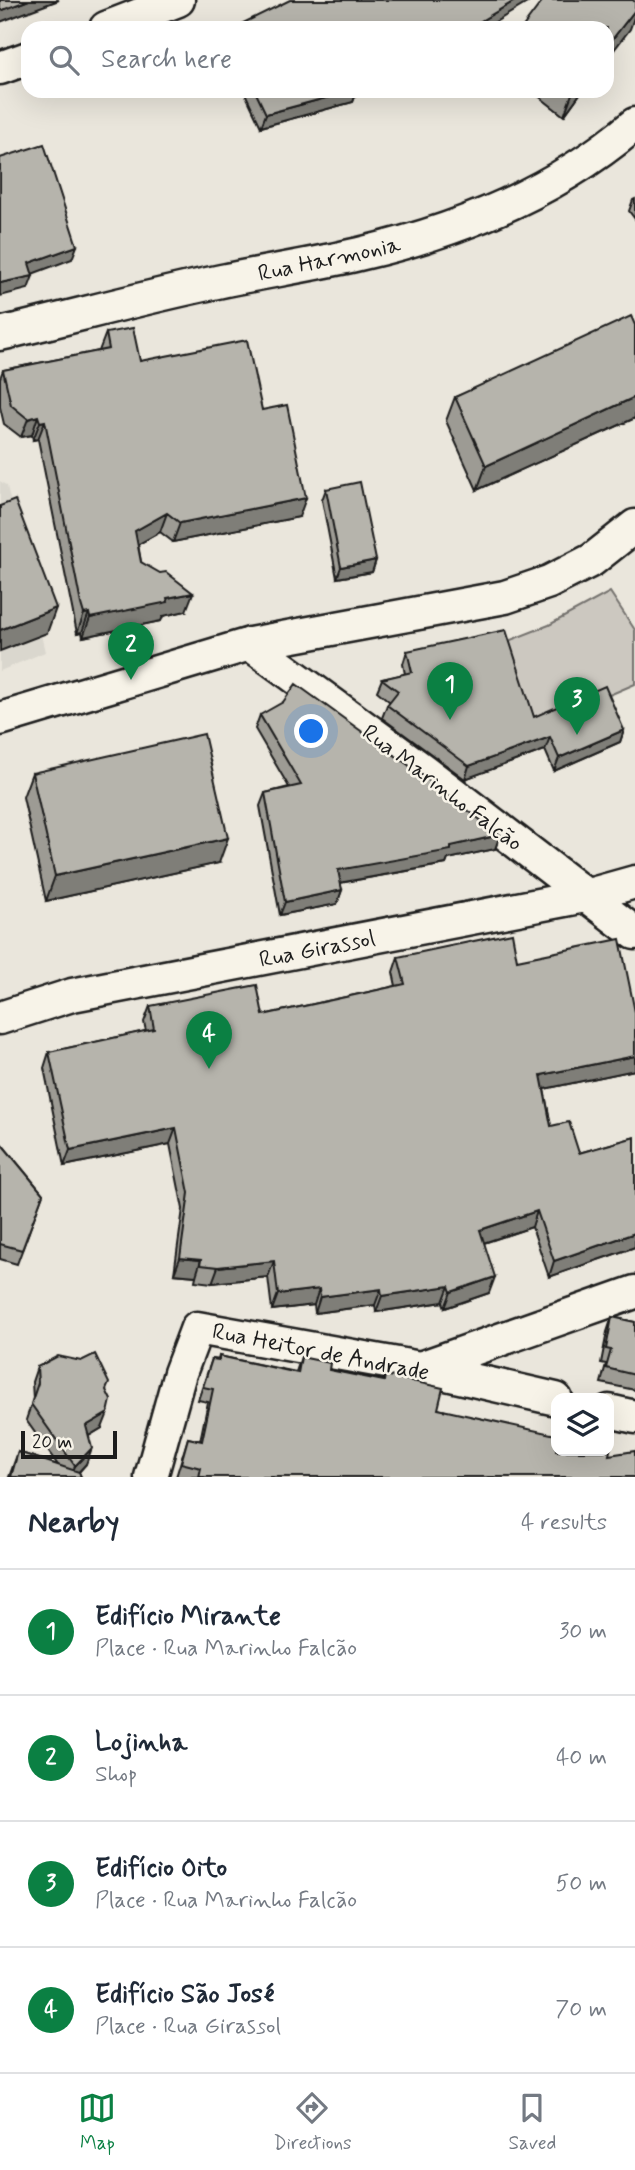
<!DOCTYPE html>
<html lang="en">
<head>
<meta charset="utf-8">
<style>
	:root { --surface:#fff; --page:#f2f2f3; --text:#1f2937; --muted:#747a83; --line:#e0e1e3; --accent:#0b8043 }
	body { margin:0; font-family:Mynerve,sans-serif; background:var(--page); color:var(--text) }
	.controls { position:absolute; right:21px; bottom:21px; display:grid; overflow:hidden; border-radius:14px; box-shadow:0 7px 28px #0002 }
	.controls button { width:63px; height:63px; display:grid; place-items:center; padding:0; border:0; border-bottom:2px solid var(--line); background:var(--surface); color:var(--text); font:35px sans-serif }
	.scale { position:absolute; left:21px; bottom:18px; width:96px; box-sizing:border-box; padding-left:7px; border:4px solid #1c1c1c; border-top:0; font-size:19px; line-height:24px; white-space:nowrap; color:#1c1c1c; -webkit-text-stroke:5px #f7f3e8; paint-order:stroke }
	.you { position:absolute; left:312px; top:732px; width:24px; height:24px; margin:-18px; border:5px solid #fff; border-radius:50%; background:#1a73e8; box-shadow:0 0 0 10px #1a73e833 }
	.badge { display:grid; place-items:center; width:46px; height:46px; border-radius:50%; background:var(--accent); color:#fff; font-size:23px; font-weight:700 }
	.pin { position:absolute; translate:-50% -58px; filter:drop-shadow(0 2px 4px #0008) }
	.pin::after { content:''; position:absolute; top:37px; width:24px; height:21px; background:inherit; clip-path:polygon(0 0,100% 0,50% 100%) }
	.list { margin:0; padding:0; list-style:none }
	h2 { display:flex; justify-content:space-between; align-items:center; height:91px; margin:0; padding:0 28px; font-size:30px }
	h2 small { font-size:23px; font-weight:400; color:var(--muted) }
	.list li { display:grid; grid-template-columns:46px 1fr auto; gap:21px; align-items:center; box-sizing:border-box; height:126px; padding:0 28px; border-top:2px solid var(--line) }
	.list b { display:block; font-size:26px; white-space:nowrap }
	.list p { margin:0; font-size:23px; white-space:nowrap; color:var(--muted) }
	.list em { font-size:23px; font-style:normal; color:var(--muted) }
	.icon { flex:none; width:38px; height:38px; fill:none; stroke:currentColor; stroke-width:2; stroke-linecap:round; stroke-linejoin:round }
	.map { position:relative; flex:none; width:635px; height:1477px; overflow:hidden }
	.search { position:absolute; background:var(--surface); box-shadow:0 7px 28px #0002; left:21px; right:21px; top:21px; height:77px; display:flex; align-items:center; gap:18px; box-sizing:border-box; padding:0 24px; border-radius:21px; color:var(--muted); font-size:26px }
	.sheet { height:595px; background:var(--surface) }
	nav { display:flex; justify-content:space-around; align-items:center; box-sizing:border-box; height:98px; border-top:2px solid var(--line); background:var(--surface); font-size:19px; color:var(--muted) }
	nav a { display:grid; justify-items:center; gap:4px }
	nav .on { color:var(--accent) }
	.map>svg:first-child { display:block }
	.built { fill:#dad7ce }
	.green { fill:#ccc8c0; stroke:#74726e; stroke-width:2 }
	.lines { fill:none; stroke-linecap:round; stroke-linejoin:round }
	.minor-casing { stroke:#1c1c1c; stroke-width:37 }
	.minor { stroke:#f7f3e8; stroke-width:32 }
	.wall { fill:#9d9b94; stroke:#1c1c1c; stroke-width:2 }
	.shaded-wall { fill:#7f7e78; stroke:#1c1c1c; stroke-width:2 }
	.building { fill:#b6b4ac; stroke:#1c1c1c; stroke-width:2 }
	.labels { text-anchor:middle; stroke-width:5; stroke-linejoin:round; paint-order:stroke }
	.street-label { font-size:23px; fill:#1c1c1c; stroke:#f7f3e8 }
</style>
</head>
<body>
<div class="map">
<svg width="635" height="1477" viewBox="0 0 635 1477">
	<rect width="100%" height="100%" fill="#eae6dc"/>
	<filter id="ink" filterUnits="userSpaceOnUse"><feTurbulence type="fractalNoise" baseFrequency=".0143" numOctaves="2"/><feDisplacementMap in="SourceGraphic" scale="14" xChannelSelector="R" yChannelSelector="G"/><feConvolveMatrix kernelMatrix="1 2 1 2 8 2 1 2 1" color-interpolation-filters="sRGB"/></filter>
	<g filter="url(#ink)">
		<path class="built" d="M0,481L7,486L45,652L0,671Z"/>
		<path class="green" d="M610,592L635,630V684L535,727L508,641L549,625Z"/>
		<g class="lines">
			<g class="minor-casing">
				<path id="minor" d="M106,28L178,0
					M0,68L28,58
					M0,334C72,317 145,297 217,282C264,272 312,265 359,254C459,231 556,192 635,124
					M250,644L424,771L635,933
					M0,719L250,644L505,597L549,582L592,560L635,526
					M0,1018L72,995L585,896L635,882
					M420,1368L635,1292
					M609,1411L635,1417
					M151,1477L180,1373L197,1328L420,1368L556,1399"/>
			</g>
			<use href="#minor" class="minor"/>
		</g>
		<path class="wall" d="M244,91H357L353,102L261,127Z
			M532,91H582L564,116Z
			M635,199V219L629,211L633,200Z
			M635,325V418L477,490L446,421L455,397Z
			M106,333L140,361L262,410L299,517L173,542L160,532L138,544L141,562L186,611L163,616L161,621L83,637L82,632L77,633L75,623L38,439L33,440L32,435L21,437L4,424L0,407V378L3,370L99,351Z
			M326,489L376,560L372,572L337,578L322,500Z
			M407,651L534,717L624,730L620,742L554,771L545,750L465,779L382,718L387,705L390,702L377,691L382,679L405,674L403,664Z
			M260,715L500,835L495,849L448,859L446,864L340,883L342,890L337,904L280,915L260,806L265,793L289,787L255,729Z
			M32,773L219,863L46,901L23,797Z
			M398,957L517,960L635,1012V1070L544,1089L551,1126L579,1153L635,1137V1247L549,1277L532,1227L484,1243L489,1293L445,1308L443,1302L376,1312L375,1305L315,1313L314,1305L272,1310L268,1277L212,1283L195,1281L196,1276L174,1274L183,1209L170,1144L64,1166L44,1068L49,1052L146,1031L144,1022L150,1006L263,1015L396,986L393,972Z
			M0,1142L43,1194L17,1264L0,1259Z
			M612,1317L635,1322V1390L601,1383L606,1364L601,1363L607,1332Z
			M219,1356L296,1372L301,1357L329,1370L383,1381L385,1375L438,1409L609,1455L635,1477H176L188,1438L200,1441L208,1402L198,1400L212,1359L218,1360Z
			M37,1367L106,1390L102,1428L89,1436L86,1464L79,1472L81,1477H9L18,1452L58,1465L26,1420L33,1399L32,1382Z"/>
		<path class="shaded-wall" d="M29,0H59L0,22V11Z
			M516,0H532L485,28H469Z
			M635,10V15L630,29L607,59V46Z
			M351,91H357L353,102L261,127L266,114Z
			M573,91H582L564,116Z
			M77,246L72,259L24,277L29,263Z
			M33,276L28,289L0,296V283Z
			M635,397V418L477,490L486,466Z
			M38,416L32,435L21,437L28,419Z
			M45,421L38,439L33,440L40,422Z
			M306,498L299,517L173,542L180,523Z
			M167,513L160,532L128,550L135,531Z
			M376,560L372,572L337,578L341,567Z
			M193,593L186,611L163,616L161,621L83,637L90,618L167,598Z
			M56,608L47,633L0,651V630Z
			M89,613L82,632L77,633L84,614Z
			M624,730L620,742L554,771L559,758Z
			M550,737L545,750L465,779L469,766Z
			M500,835L495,849L448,859L446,864L333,884L338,870Z
			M228,838L219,863L46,901L55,876Z
			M342,890L337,904L280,915L285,902Z
			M635,1056V1070L535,1091L541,1075Z
			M176,1128L170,1144L64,1166L70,1150Z
			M537,1211L532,1227L474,1246L480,1230Z
			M635,1233V1247L549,1277L554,1261Z
			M180,1258L201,1260L196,1276L174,1274Z
			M274,1261L268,1277L212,1283L218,1267Z
			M495,1277L489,1293L445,1308L451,1292Z
			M449,1286L443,1302L376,1312L382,1296Z
			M319,1289L314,1305L272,1310L278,1294Z
			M381,1289L375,1305L315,1313L320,1297Z
			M108,1413L102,1428L80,1441L86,1426Z
			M92,1448L86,1464L74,1477H71L75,1466Z"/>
		<path class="building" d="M0,0H29L0,11Z
			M290,0H516L469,28H233Z
			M543,0H633L635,2V10L607,46V28H522Z
			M255,91H352L266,114Z
			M44,144L77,246L29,263L33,276L0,283V158Z
			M631,316L635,325V397L486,466L455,397Z
			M133,328L140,361L247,340L262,410L287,405L306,498L180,523L167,513L135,531L141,562L160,573L166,572L193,593L167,598L168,602L90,618L89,613L84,614L81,604L45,421L40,422L38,416L28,419L11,405L3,370L109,349L106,333Z
			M360,482L376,560L341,567L326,489Z
			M15,500L56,608L0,630V506Z
			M506,630L534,717L605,686L624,730L559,758L550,737L469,766L387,705L398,691L382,679L412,672L407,651Z
			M296,684L418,772L500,835L451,846V850L338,870L342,890L285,902L265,793L301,785L260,715L283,702Z
			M204,734L228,838L55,876L32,773Z
			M512,933L517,960L620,939L635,1012V1056L541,1075L551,1126L569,1122L579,1153L635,1137V1233L554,1261L537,1211L480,1230L495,1277L451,1292L449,1286L382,1296L381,1289L320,1297L319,1289L278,1294L274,1261L218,1267L200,1265L201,1260L180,1258L189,1193L176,1128L70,1150L49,1052L154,1029L150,1006L257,985L263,1015L405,984L398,957Z
			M0,1142L43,1194L22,1250L0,1244Z
			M612,1317L635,1322V1375L606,1368L611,1350L606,1349Z
			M95,1354L109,1383L106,1390L111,1400L108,1413L86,1426L92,1448L75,1466L31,1404L38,1383L37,1367L58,1356L81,1361Z
			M219,1356L298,1373L301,1357L330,1363L329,1370L384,1381L385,1375L443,1388L438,1409L556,1435V1451H609V1441L612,1442L609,1455L635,1451V1477H199L201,1468L181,1463L188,1438L202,1441L213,1389L203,1387L212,1359L219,1360Z
			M18,1452L79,1472L81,1477H11Z"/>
	</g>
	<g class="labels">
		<g class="street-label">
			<text transform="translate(329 258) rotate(-12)" y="8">Rua Harmonia</text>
			<text transform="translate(443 787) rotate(37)" y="8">Rua Marinho Falcão</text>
			<text transform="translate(317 948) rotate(-11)" y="8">Rua Girassol</text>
			<text transform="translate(321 1351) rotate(11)" y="8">Rua Heitor de Andrade</text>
		</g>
	</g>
</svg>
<div class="controls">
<button><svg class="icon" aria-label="layers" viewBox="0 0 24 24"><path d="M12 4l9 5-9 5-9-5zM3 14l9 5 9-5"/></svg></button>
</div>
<div class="scale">20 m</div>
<div class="you"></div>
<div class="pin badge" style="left:450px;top:720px">1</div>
<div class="pin badge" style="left:131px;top:680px">2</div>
<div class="pin badge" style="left:577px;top:735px">3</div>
<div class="pin badge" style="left:209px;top:1069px">4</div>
<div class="search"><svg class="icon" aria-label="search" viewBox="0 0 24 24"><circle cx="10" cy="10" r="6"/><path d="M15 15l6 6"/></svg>Search here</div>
</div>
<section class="sheet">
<h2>Nearby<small>4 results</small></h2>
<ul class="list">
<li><span class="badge">1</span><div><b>Edifício Mirante</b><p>Place · Rua Marinho Falcão</p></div><em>30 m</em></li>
<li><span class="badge">2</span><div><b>Lojinha</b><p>Shop</p></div><em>40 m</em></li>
<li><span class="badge">3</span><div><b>Edifício Oito</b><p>Place · Rua Marinho Falcão</p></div><em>50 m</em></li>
<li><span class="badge">4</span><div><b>Edifício São José</b><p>Place · Rua Girassol</p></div><em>70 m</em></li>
</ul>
</section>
<nav>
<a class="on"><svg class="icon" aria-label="map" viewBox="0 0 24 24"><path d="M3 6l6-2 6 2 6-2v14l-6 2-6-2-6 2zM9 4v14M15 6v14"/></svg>Map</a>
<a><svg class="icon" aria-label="directions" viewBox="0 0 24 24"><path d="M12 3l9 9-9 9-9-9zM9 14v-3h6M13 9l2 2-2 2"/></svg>Directions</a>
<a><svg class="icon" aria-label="saved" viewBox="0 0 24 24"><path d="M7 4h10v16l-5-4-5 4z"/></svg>Saved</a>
</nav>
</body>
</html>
